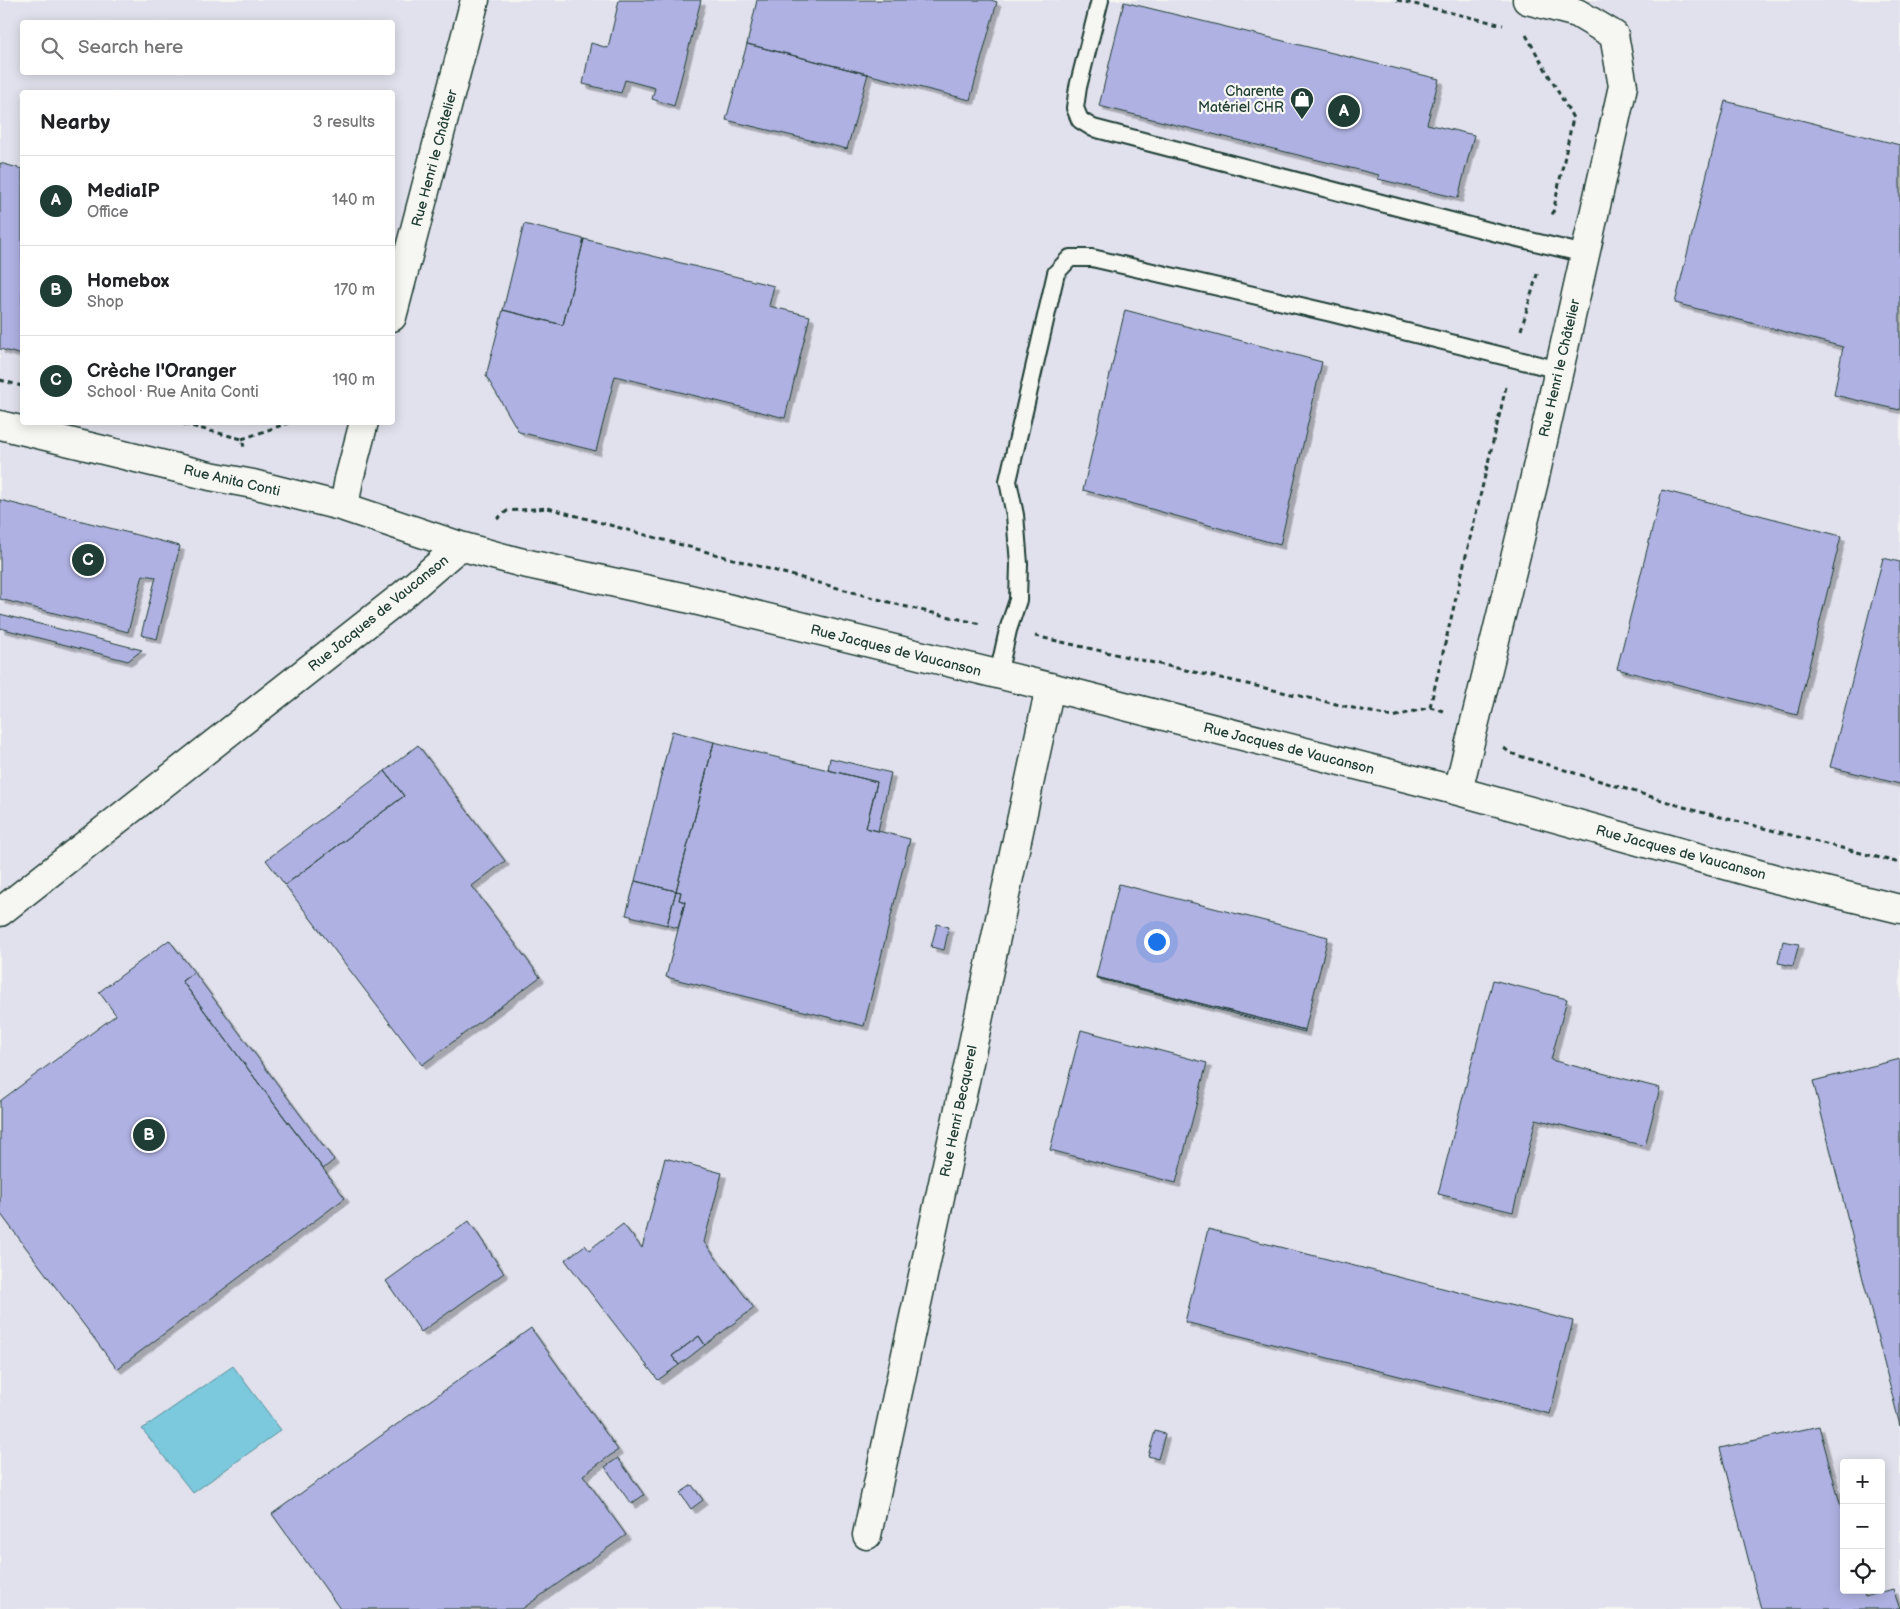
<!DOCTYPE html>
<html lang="en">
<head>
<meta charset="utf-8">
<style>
	:root { --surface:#fff; --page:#f6f6f6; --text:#202124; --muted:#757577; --line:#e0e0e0; --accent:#1f3d34 }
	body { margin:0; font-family:"Balsamiq Sans",sans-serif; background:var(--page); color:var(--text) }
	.controls { position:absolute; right:15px; bottom:15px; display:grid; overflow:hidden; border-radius:5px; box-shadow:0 2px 12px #0003 }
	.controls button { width:45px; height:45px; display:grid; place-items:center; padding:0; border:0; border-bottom:1px solid var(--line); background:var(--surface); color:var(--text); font:25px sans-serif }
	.you { position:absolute; left:1156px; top:941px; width:18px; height:18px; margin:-12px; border:4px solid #fff; border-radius:50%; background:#1a73e8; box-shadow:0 0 0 8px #1a73e833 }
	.badge { display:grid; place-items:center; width:32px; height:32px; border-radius:50%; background:var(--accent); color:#fff; font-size:16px; font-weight:700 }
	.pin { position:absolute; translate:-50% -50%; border:2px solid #fff; box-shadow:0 1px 5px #0006 }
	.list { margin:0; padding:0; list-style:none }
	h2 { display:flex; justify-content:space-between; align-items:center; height:65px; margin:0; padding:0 20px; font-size:21px }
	h2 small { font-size:16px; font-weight:400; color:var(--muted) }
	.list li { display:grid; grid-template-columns:32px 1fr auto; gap:15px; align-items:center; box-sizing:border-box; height:90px; padding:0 20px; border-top:1px solid var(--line) }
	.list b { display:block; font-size:19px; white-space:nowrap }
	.list p { margin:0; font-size:16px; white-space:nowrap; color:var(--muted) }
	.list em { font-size:16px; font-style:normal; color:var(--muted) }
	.icon { flex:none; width:28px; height:28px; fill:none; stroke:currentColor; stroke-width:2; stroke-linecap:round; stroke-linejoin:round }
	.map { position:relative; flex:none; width:1900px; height:1609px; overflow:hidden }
	.search { position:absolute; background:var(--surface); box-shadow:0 2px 12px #0003; left:20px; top:20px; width:375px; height:55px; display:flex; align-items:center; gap:12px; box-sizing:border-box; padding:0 18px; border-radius:5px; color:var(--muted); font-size:19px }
	.panel { position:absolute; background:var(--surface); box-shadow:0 2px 12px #0003; left:20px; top:90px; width:375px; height:335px; border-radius:5px }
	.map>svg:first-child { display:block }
	.built { fill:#e1e1ed; fill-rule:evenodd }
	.water { fill:#7cc8dc; stroke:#579099 }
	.building { fill:#afb1e2; stroke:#1f3d34; filter:url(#shadow) }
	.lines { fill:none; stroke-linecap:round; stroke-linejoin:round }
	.lane-casing { stroke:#1f3d34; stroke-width:20 }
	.street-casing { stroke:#1f3d34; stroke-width:31 }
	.path { stroke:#1f3d34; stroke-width:3; stroke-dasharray:5 4; stroke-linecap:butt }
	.lane { stroke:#f6f6f2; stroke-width:16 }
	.street { stroke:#f6f6f2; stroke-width:28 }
	.labels { text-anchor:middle; stroke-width:4.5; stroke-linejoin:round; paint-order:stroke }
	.poi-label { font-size:14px; fill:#1f3d34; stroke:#f6f6f2; text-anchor:end }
	.street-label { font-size:14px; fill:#1f3d34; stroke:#f6f6f2 }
</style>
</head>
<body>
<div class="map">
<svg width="1900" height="1609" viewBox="0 0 1900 1609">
	<defs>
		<filter id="shadow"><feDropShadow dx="4.5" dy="4.5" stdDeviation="0" flood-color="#0004"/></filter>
	</defs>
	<rect width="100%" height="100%" fill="#f6f6f2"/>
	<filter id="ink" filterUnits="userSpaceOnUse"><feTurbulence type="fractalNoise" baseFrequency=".02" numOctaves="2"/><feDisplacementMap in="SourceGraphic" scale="10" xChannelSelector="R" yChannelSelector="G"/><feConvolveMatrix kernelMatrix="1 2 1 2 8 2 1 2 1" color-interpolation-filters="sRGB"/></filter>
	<g filter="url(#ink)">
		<path class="built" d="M0,0H1900V1609H0ZM22,22H392V72H22ZM22,92H392V422H22ZM1844,1463H1881V1590H1844Z"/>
		<path class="water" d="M233,1366L281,1430L193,1493L142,1429Z"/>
		<path class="building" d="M619,0H701L674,106L652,99L655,88L625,80L621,93L583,84L591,43L608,48Z
			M757,0H991L997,2L970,100L747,44Z
			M1124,2L1439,79L1427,124L1474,135L1458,198L1378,179L1379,175L1099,106Z
			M747,44L868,74L847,149L726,120Z
			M1725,101L1900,145V410L1834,395L1843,347L1675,303Z
			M0,163L22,169V355L0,349Z
			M524,224L584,239L563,325L503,310Z
			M584,239L774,286L769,306L810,316L785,418L615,376L596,451L519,432L486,376L503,310L563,325Z
			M1125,310L1322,362L1280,545L1083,490Z
			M1662,490L1841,536L1797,715L1617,669Z
			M0,500L180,546L157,639L141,635L156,577L143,575L128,632L0,599Z
			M1883,558L1900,562V784L1830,767Z
			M0,614L142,650L128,661L0,628Z
			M672,731L714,742L676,891L635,881Z
			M714,742L877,782L866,828L910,839L864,1026L666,977L685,902L679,900L681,892L676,891Z
			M418,745L505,861L472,886L540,977L422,1065L285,885L404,796L385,771Z
			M830,758L891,773L878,831L866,828L877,782L828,770Z
			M385,771L404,796L285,885L266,860Z
			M635,881L676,891L667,925L626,915Z
			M1119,884L1328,937L1305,1030L1096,977Z
			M676,891L681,892L679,900L685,902L678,928L667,925Z
			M937,924L949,927L944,950L931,947Z
			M169,940L194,972L182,981L345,1198L117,1369L0,1213V1101L116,1015L99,992Z
			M1783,941L1799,944L1793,966L1778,963Z
			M194,972L334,1160L323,1169L182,981Z
			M1096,977L1305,1030V1032L1096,978Z
			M1493,980L1567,999L1551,1060L1660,1088L1645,1146L1536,1119L1513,1212L1438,1194Z
			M1081,1030L1207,1063L1176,1183L1050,1150Z
			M1900,1059V1426L1813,1081Z
			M665,1158L722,1173L704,1242L754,1308L705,1345L699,1336L672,1356L679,1365L658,1380L565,1260L585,1245L589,1250L623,1224L642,1248Z
			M469,1221L504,1273L421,1332L386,1281Z
			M1208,1229L1573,1321L1550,1414L1185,1322Z
			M531,1328L618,1450L583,1475L626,1535L522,1609H340L272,1514Z
			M699,1336L705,1345L679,1365L672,1356Z
			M1819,1426L1844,1518V1590H1863L1865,1597L1893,1589L1900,1609H1761L1720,1448Z
			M1155,1431L1165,1434L1158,1459L1148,1456Z
			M618,1458L644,1495L631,1504L605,1467Z
			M692,1485L703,1500L691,1509L680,1493Z"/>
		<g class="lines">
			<g class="lane-casing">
				<path id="lane" d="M1100,0L1078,87L1075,108L1080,120L1093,128L1497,233L1585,254
					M998,675L1008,630L1018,600L1019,564L1015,515L1008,481L1056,273L1070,258H1092L1331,313L1559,370"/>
			</g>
			<g class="street-casing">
				<path id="street" d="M392,317L475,0
					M0,425L210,476L253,484L344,507L460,546L519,562L686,598L1050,687L1458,791L1776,879L1900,909
					M344,507L349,479L364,422
					M1458,791L1534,481L1623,86L1614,35L1577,13L1527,0
					M0,912L402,596L460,546
					M867,1535L1050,687"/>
			</g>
			<path class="path" d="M1397,0L1503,25
				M1526,35L1573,118L1552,217
				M1521,330L1538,271
				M0,380L22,386
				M175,422L242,439L244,447
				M242,439L291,422
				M497,519L507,511L548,508L903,606L981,624
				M1035,636L1393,717L1430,707L1443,711
				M1430,707L1506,387
				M1504,748L1510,753L1697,811L1900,863"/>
			<use href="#lane" class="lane"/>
			<use href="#street" class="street"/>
		</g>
	</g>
	<defs>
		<g id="shop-pin" transform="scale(1.25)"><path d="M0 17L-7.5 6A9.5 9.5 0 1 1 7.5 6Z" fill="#1f3d34" stroke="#f6f6f2"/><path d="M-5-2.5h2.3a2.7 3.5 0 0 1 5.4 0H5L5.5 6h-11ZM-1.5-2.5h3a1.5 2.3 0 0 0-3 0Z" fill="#fff"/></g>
	</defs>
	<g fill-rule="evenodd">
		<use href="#shop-pin" x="1302" y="99"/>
	</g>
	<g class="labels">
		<g class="poi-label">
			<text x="1284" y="96">Charente<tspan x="1284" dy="16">Matériel CHR</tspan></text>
		</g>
		<g class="street-label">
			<text transform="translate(434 158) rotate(-75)" y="5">Rue Henri le Châtelier</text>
			<text transform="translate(1559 368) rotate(-77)" y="5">Rue Henri le Châtelier</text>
			<text transform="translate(232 480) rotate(13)" y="5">Rue Anita Conti</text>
			<text transform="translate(378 613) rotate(-39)" y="5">Rue Jacques de Vaucanson</text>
			<text transform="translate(896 650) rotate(14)" y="5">Rue Jacques de Vaucanson</text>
			<text transform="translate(1289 748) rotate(14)" y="5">Rue Jacques de Vaucanson</text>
			<text transform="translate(1681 852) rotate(15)" y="5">Rue Jacques de Vaucanson</text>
			<text transform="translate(958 1111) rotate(-78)" y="5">Rue Henri Becquerel</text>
		</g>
	</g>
</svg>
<div class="controls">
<button>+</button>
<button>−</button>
<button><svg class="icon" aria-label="locate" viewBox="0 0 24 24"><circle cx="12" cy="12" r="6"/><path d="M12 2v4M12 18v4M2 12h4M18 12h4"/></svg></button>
</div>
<div class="you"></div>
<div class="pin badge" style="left:1344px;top:111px">A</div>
<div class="pin badge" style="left:149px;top:1135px">B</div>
<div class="pin badge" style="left:88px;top:560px">C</div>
<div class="search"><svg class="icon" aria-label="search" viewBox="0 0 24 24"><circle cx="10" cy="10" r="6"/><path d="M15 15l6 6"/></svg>Search here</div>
<section class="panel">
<h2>Nearby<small>3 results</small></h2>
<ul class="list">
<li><span class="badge">A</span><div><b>MediaIP</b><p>Office</p></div><em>140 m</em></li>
<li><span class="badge">B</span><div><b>Homebox</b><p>Shop</p></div><em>170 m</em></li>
<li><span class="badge">C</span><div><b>Crèche l'Oranger</b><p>School · Rue Anita Conti</p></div><em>190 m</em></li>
</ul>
</section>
</div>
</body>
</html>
